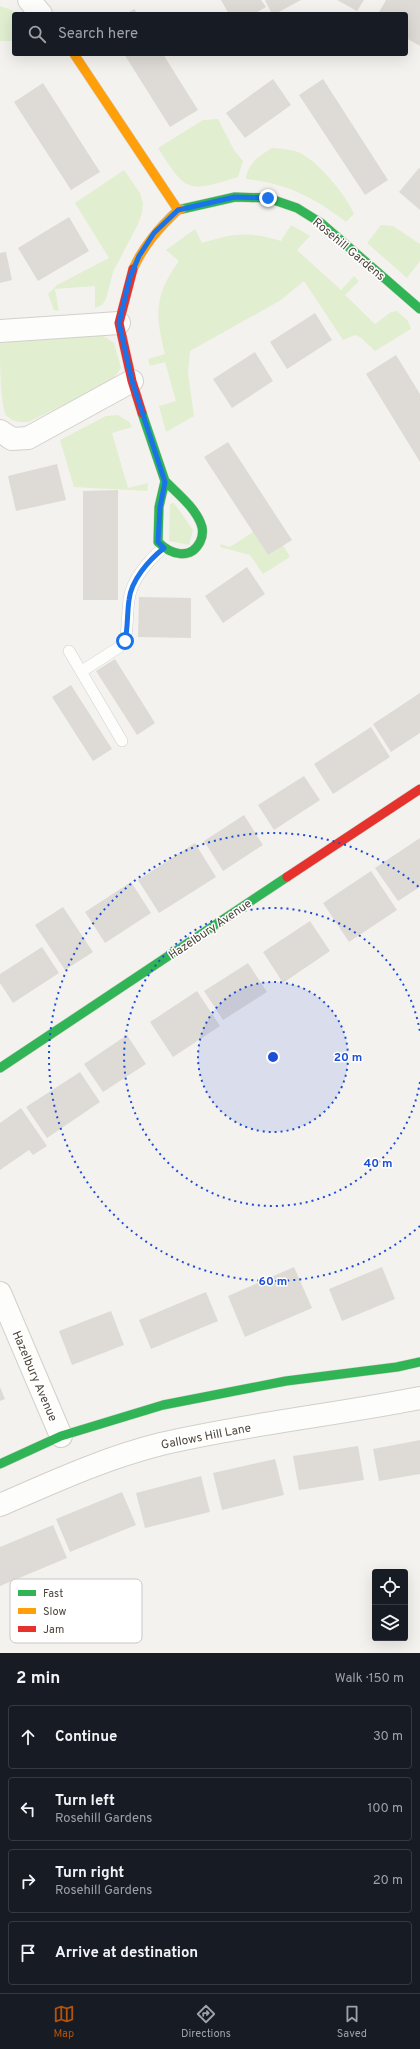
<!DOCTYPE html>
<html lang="en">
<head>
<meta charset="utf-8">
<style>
	:root { --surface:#171b24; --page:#20242c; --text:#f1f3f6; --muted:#9ea1a6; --line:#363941; --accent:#b45309 }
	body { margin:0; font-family:Overpass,sans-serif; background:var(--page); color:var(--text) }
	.controls { position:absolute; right:12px; bottom:12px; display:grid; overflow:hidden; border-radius:4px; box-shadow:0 4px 16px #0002 }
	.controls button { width:36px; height:36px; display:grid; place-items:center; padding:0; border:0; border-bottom:1px solid var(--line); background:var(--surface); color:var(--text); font:20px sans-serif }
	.stop { position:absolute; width:12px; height:12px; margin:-9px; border:3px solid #1a73e8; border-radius:50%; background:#fff }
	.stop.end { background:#1a73e8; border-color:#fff; box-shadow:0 1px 4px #0008 }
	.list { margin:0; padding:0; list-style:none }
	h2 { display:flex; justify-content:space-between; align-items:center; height:52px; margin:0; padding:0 16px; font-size:17px }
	h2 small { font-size:13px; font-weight:400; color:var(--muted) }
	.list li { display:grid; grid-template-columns:26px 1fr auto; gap:12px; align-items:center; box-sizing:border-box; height:64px; margin:0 8px 8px; padding:0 8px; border:1px solid var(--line); border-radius:4px }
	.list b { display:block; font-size:15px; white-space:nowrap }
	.list p { margin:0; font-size:13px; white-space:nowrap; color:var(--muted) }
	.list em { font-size:13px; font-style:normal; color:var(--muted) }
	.icon { flex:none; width:22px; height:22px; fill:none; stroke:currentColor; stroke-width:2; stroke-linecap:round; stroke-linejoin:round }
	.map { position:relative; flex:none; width:420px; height:1653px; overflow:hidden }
	.search { position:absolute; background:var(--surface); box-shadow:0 4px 16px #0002; left:12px; right:12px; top:12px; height:44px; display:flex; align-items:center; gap:10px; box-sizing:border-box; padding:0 14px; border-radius:4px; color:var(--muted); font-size:15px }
	.sheet { height:340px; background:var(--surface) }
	nav { display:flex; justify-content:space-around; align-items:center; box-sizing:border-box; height:56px; border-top:1px solid var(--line); background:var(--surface); font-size:11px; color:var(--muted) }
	nav a { display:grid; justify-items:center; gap:2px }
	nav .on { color:var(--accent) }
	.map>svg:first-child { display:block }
	.green { fill:#e1eecf }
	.building { fill:#dedbd6 }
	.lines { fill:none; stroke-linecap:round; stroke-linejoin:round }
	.lane-casing { stroke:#d2d0cb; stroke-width:12 }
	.street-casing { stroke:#d2d0cb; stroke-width:24 }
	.fast-casing { stroke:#d3cfc5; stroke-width:10 }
	.slow-casing { stroke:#d3cfc5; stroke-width:10 }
	.jam-casing { stroke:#d3cfc5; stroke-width:10 }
	.lane { stroke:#fdfdfc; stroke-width:11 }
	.street { stroke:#fdfdfc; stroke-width:22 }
	.fast { stroke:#30b455; stroke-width:9 }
	.slow { stroke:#ff9f0a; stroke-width:9 }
	.jam { stroke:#e5322d; stroke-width:9 }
	.route { stroke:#1a73e8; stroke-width:5 }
	.ring { fill:none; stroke:#1d4ed8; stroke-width:2; stroke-dasharray:2 4 }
	.labels { text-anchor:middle; stroke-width:3; stroke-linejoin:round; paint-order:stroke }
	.street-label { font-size:12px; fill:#4b4439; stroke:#fff }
	.key { fill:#fff; stroke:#c9c7c4; stroke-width:1 }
	.key-label { font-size:11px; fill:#4b4439 }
	.centre { fill:#1d4ed8; stroke:#fff; stroke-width:2 }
	.ring-label { font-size:12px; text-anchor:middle; font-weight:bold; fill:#1d4ed8; stroke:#fff; stroke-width:3; stroke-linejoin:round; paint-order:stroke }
</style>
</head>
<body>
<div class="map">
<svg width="420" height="1653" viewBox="0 0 420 1653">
	<rect width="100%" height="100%" fill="#f4f2ee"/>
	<path class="green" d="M0,6L12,10L15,14L14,41H0Z
		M218,119L234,150L243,161L238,177C187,193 186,192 158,148L203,120Z
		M272,148C282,149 293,149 302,154C320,164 346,195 354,214L346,222C314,197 286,183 246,179C247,164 260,155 272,148Z
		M124,170L140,193L143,203L142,213L138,224L113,272L106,299L102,305L95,308V286L55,289L59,311L54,310L48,294L57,285L109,258L75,203Z
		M291,225L310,236L297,250L341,290L354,276L359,281L345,295L375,324L391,312L397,311L408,321L411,329L375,351L360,337L355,335L343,340L304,281L281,300L190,351L188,373L194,416L166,432L159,406L176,401L165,362L150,366L148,359L165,354C155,315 154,295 179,261L166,250L195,229L202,243C233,233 249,231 281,241Z
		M381,225L393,226L420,244V261L407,278L367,243Z
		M91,333L102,335L114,343L121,368L114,378L103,386L28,422C19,422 12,422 6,415C0,404 0,357 0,341Z
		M118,415L129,422L132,427L112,433L128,488L148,483L147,491L74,487L60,440L106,416Z
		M174,503L193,530L189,545L169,541L170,504Z
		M253,532L268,555L283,545L290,557L263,574L250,555L220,547L221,544L230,547Z"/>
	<path class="building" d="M221,0H261L266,7L254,14H229Z
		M265,0H301L275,14H272Z
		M337,0H364L357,11Z
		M386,0H420V46L406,38V14H378Z
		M134,9L138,14H126Z
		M124,54H163L198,110L170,127Z
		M273,79L291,105L245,138L226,113Z
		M323,79L388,180L365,195L299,95Z
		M43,83L100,172L71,190L14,102Z
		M419,168L420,169V210L399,192Z
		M69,217L89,251L38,281L18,248Z
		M6,252L12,280L0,283V253Z
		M315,313L332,340L287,369L270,342Z
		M255,352L273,381L232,408L213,379Z
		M396,355L420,394V462L366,374Z
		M228,442L292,540L268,555L204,457Z
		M57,464L66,500L16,511L8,476Z
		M118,490V600H83V491Z
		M247,567L265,594L223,623L205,596Z
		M139,597L191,598V638L138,637Z
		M115,659L155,723L137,735L96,671Z
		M71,685L112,749L93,761L52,697Z
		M420,693V733L391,752L373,724Z
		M371,727L390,757L333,794L314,764Z
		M304,776L320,800L274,830L258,805Z
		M244,815L263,845L223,871L204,841Z
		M420,838V887L398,901L375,868Z
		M195,843L216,877L159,913L138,880Z
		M371,871L397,910L349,942L323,903Z
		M131,882L151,913L105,943L85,912Z
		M63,907L93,952L65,970L35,925Z
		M310,921L330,951L283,983L263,952Z
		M42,947L59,973L13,1003L0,983V974Z
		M248,963L267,992L223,1020L204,991Z
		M197,991L220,1026L173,1057L150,1022Z
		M127,1035L146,1064L103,1092L84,1064Z
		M80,1072L100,1102L47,1138L26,1107Z
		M21,1108L47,1146L33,1155L29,1150L0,1170V1123Z
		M294,1267L312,1308L245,1337L228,1296Z
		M382,1267L395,1299L342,1321L329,1289Z
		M206,1292L218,1321L151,1349L139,1320Z
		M111,1311L124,1345L72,1365L59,1331Z
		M0,1387L5,1399L0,1401Z
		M420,1440V1474L379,1481L373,1449Z
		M358,1446L364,1480L299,1490L293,1456Z
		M275,1459L284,1495L222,1510L213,1473Z
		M201,1476L210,1512L145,1528L136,1493Z
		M122,1492L136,1525L70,1552L56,1519Z
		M53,1525L67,1558L0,1586V1547Z"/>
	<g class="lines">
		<g class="lane-casing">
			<path id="lane" d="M69,651L122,741
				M82,671L118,648L125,641C128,627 127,614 129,600C131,580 149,560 163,548"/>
		</g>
		<g class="street-casing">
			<path id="street" d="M29,0L41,14
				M0,331L119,323
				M0,431L12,439L28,438L132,381
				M0,1293L61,1436
				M0,1505C53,1482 105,1458 161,1444C246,1424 334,1415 420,1398"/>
		</g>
		<g class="fast-casing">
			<path id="fast" d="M182,209L235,197L268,198L297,208L321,223L420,309
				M142,413L165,481L159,507L158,542C170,554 190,561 200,542C202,538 203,532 202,527C197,509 178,494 165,481
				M0,1068L287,877
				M0,1464L61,1436L163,1405L286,1381L397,1367L420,1362"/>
		</g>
		<g class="slow-casing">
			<path id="slow" d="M74,54L178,210L182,209
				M133,269C144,245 159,228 178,210"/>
		</g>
		<g class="jam-casing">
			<path id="jam" d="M133,269L119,323L132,381L142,413
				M287,877L420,789"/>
		</g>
		<use href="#lane" class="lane"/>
		<use href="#street" class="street"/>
		<use href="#fast" class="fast"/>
		<use href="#slow" class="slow"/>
		<use href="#jam" class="jam"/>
	</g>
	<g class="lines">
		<path class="route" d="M125,641C128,627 127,614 129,600C131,580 149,560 164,548L158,542L160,507L165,482L132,381L119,323L130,277L139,256L154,233L178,210L235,197L268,198"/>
	</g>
	<circle cx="273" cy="1057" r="75" fill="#1d4ed8" fill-opacity=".12"/>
	<g class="ring">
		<circle cx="273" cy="1057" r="75"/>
		<path d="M420 1082A149 149 0 1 1 420 1032"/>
		<path d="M420 1226A224 224 0 1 1 420 888"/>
	</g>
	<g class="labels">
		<g class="street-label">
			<text transform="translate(349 249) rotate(40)" y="4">Rosehill Gardens</text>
			<text transform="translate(210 929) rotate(-34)" y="4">Hazelbury Avenue</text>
			<text transform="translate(35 1376) rotate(67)" y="4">Hazelbury Avenue</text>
			<text transform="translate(206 1436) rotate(-11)" y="4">Gallows Hill Lane</text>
		</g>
	</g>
	<rect x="10" y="1579" width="132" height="64" rx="6" class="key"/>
	<rect x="18" y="1590" width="18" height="6" fill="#30b455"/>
	<rect x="18" y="1608" width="18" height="6" fill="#ff9f0a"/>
	<rect x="18" y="1626" width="18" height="6" fill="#e5322d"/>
	<g class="key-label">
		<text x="43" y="1597">Fast</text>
		<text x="43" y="1615">Slow</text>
		<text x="43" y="1633">Jam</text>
	</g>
	<circle cx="273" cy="1057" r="6" class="centre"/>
	<g class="ring-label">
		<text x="348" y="1061">20 m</text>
		<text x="378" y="1167">40 m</text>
		<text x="273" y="1285">60 m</text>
	</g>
</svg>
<div class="controls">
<button><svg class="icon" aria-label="locate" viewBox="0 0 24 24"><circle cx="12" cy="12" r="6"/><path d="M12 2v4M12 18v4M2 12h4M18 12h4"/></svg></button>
<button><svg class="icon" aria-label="layers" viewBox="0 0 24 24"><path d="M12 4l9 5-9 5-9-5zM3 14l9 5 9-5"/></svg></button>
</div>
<div class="stop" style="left:125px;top:641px"></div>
<div class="stop end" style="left:268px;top:198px"></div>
<div class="search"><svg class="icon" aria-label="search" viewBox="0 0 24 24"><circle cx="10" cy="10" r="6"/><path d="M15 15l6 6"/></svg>Search here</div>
</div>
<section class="sheet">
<h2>2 min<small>Walk · 150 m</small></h2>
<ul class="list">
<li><svg class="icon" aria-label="ahead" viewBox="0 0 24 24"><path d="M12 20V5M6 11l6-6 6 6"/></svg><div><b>Continue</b></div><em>30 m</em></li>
<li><svg class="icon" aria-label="left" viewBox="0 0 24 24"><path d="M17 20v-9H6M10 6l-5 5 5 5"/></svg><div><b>Turn left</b><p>Rosehill Gardens</p></div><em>100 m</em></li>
<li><svg class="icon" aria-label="right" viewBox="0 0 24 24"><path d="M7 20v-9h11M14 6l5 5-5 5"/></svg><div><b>Turn right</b><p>Rosehill Gardens</p></div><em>20 m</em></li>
<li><svg class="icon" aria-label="arrive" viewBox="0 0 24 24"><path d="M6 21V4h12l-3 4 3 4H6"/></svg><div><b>Arrive at destination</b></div></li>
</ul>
</section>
<nav>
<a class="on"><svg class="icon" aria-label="map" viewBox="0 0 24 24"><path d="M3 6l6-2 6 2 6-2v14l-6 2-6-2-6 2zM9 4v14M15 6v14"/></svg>Map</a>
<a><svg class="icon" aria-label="directions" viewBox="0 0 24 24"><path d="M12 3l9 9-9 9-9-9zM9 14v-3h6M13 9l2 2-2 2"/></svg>Directions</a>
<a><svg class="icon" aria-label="saved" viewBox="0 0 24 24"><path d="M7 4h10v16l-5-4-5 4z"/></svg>Saved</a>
</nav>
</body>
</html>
